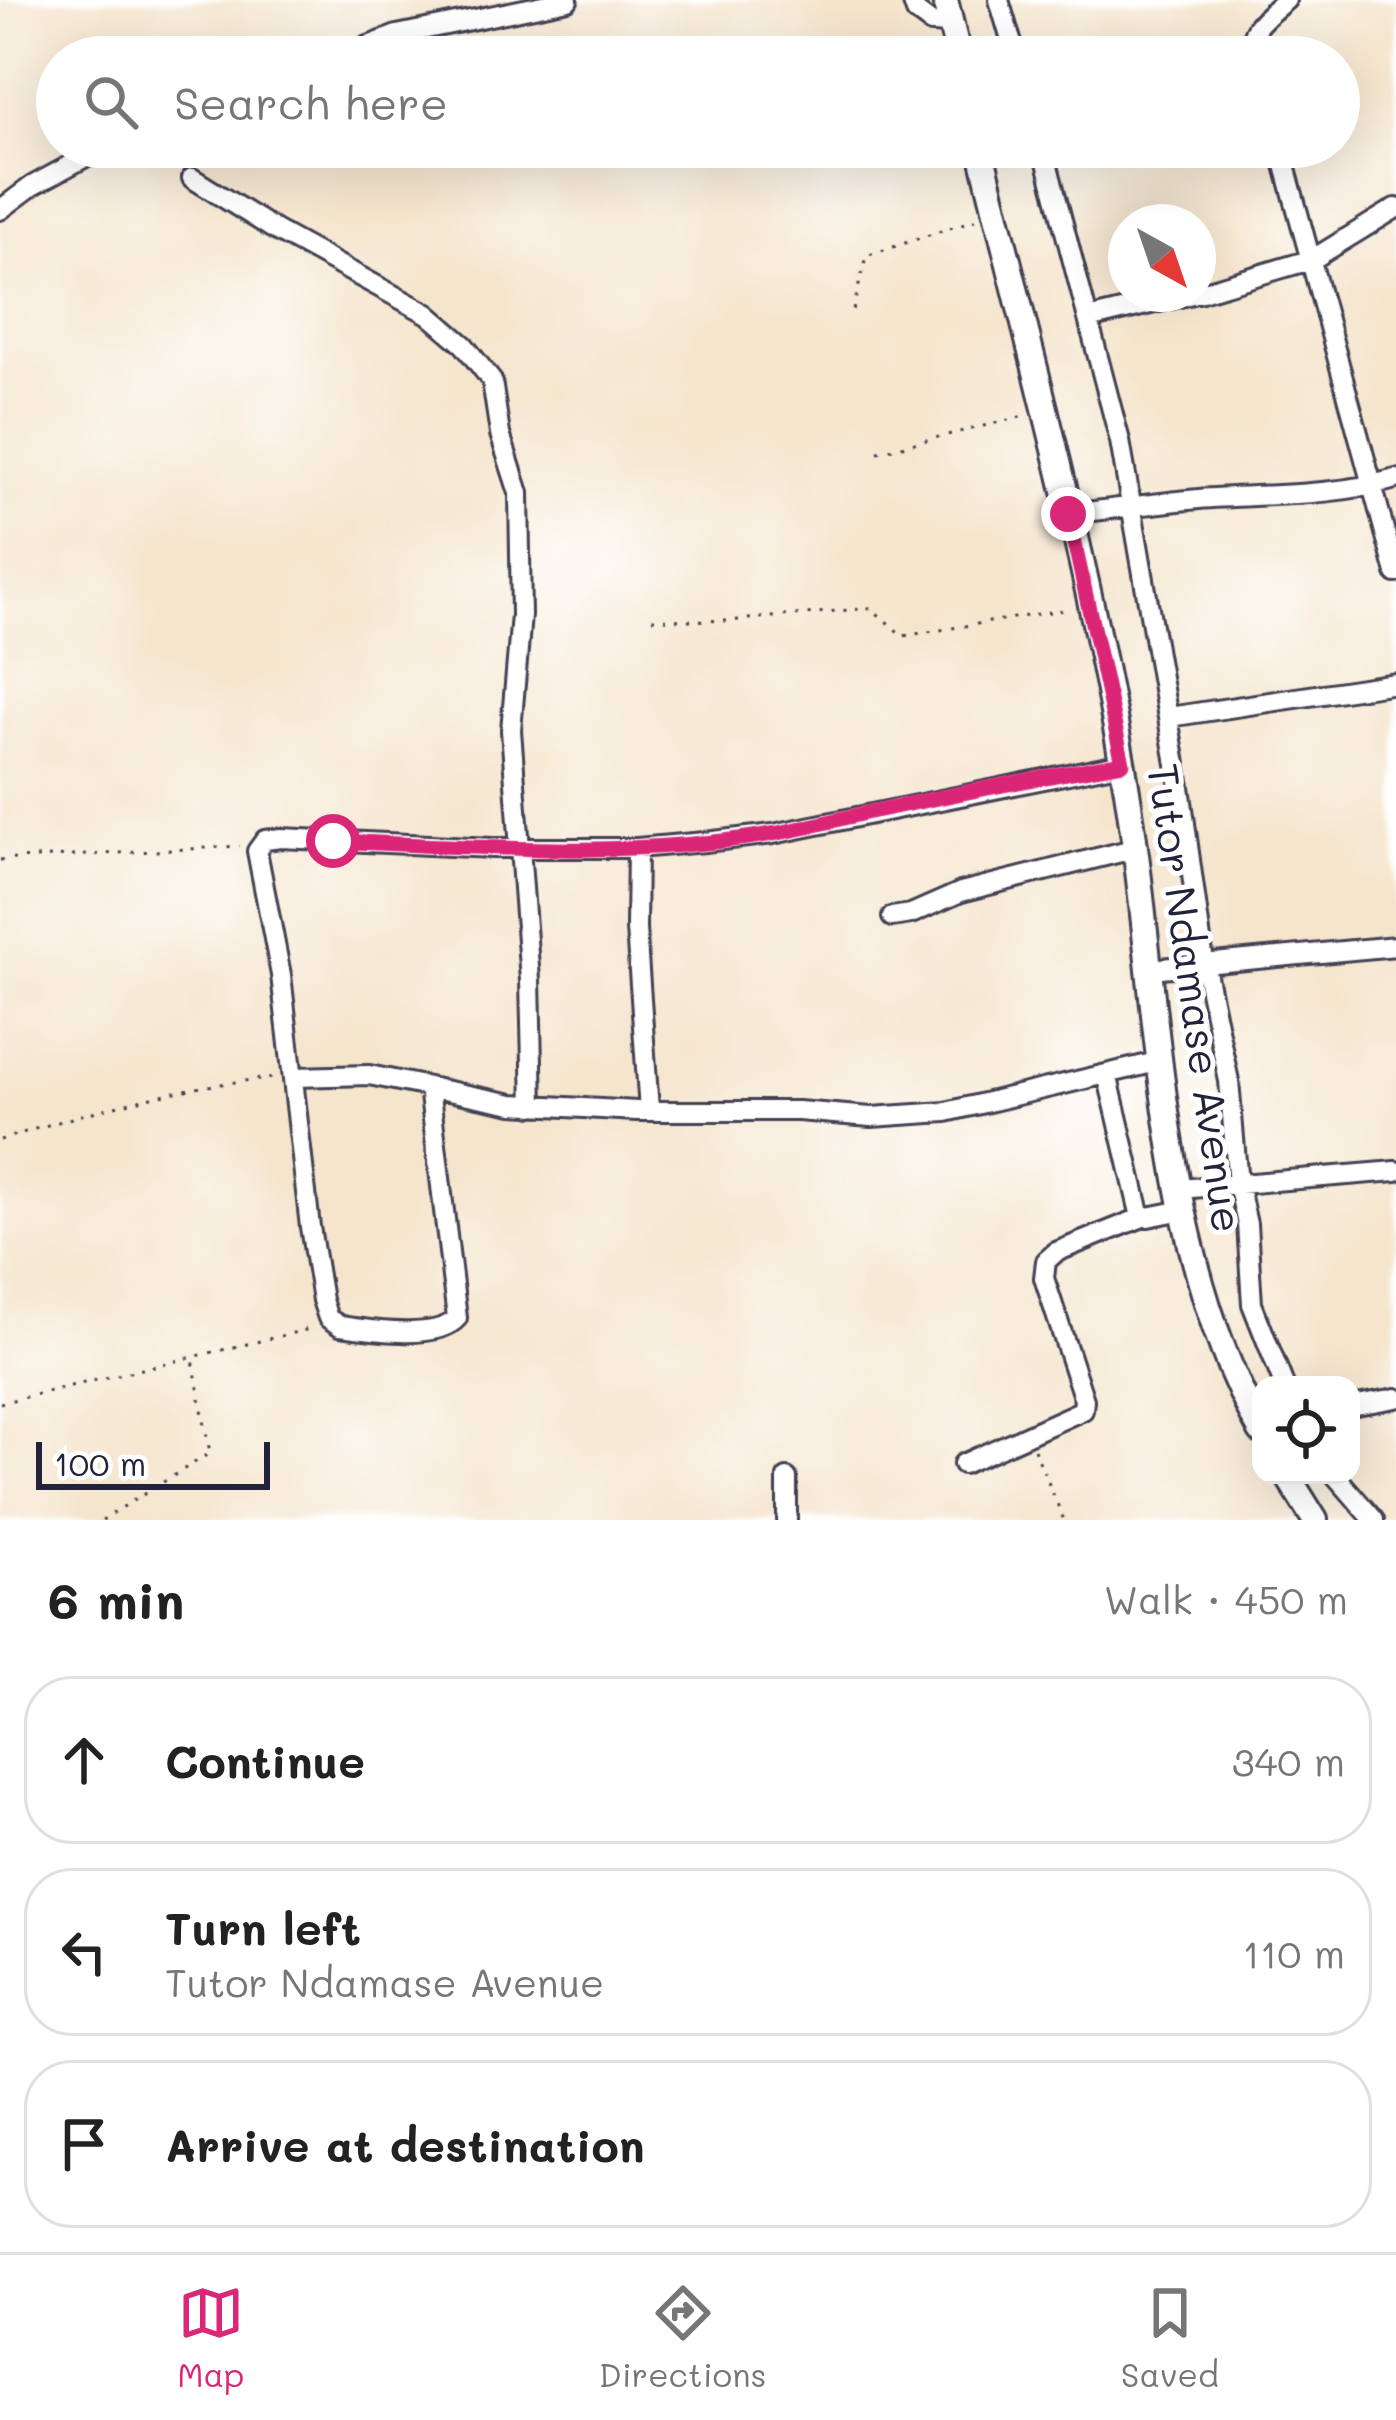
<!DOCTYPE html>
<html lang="en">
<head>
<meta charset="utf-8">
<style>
	:root { --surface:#fff; --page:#f6f6f6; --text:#222; --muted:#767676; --line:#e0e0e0; --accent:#db2777 }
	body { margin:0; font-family:Mali,sans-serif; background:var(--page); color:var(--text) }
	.controls { position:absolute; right:36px; bottom:36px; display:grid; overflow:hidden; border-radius:24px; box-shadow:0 12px 48px #0002 }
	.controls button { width:108px; height:108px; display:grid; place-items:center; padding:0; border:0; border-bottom:3px solid var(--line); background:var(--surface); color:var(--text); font:60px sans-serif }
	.compass { position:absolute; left:1108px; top:204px; width:108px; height:108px; border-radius:50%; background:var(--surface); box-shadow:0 12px 48px #0002; rotate:140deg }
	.scale { position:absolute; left:36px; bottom:30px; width:234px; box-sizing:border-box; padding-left:12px; border:6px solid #22223b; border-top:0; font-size:33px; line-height:42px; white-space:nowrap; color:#22223b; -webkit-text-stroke:9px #fff; paint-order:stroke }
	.stop { position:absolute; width:36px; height:36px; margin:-27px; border:9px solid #db2777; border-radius:50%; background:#fff }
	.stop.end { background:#db2777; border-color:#fff; box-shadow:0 3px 12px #0008 }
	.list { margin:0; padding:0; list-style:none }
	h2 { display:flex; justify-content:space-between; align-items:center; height:156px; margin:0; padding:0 48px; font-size:51px }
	h2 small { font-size:39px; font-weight:400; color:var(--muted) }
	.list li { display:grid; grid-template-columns:78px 1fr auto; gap:36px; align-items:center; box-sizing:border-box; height:168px; margin:0 24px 24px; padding:0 24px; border:3px solid var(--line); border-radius:48px }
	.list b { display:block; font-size:45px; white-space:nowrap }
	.list p { margin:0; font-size:39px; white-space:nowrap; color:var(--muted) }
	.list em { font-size:39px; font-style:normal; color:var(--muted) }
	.icon { flex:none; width:66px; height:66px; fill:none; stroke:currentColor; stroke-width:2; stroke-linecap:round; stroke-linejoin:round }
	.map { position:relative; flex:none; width:1396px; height:1520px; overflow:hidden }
	.search { position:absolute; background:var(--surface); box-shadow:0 12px 48px #0002; left:36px; right:36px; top:36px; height:132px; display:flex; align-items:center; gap:30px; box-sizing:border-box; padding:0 42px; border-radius:66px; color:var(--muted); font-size:45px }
	.sheet { height:732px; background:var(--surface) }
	nav { display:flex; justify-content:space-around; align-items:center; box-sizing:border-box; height:168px; border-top:3px solid var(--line); background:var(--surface); font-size:33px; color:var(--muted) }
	nav a { display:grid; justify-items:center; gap:6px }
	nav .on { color:var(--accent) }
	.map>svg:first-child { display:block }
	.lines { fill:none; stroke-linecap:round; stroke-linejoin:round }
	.minor-casing { stroke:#423f51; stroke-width:24 }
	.tertiary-casing { stroke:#423f51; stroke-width:30 }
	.path { stroke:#423f51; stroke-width:3; stroke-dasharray:3 9; stroke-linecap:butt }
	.minor { stroke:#fff; stroke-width:18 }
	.tertiary { stroke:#fff; stroke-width:24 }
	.route { stroke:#db2777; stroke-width:15 }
	.labels { text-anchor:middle; stroke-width:10; stroke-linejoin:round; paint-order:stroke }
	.street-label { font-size:42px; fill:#22223b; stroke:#fff }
</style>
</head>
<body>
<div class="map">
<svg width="1396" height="1520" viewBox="0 0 1396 1520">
	<rect width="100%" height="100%" fill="#fff"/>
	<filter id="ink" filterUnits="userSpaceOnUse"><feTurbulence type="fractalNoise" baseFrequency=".00833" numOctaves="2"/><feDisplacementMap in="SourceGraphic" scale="24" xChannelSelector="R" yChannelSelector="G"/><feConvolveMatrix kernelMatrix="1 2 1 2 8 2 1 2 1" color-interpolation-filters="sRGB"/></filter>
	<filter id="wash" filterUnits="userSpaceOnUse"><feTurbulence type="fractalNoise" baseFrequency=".004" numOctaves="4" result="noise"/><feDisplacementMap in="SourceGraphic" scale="48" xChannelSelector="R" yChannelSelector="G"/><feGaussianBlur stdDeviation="2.7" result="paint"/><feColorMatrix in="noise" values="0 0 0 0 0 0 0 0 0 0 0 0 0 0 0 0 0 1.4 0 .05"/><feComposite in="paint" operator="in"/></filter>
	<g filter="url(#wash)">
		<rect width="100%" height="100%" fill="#f5e5cd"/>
	</g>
	<g filter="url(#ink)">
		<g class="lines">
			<g class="minor-casing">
				<path id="minor" d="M912,0L916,12L931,23L951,24
					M999,0L1016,57
					M340,57L397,35L568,0
					M1252,57C1246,28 1265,18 1286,0
					M1043,147L1120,441L1180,787L1204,962L1229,1081L1238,1184L1247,1224L1252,1304L1284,1385
					M1280,147L1396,573
					M192,178L275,230L428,314L464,345L492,381L500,434L519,493L521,615L511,730L530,980L533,1106
					M0,210L32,186L104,147
					M1198,293L1313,259L1396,208
					M1088,319L1192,294
					M1068,514C1112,509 1155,503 1199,499C1265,494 1332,497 1396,479
					M1169,717L1396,683
					M637,848L636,929L649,1110
					M892,917L911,914L961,892L1137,848
					M1150,969L1396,946
					M1107,1074L1140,1213L1148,1217L1183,1210
					M295,1077L369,1075L513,1104L637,1111H798L871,1117L946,1112L1161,1061
					M429,1087L457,1318C437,1341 370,1330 340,1326L328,1318L322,1300L310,1227L281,975L257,851L265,840L281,838L493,848H637L705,842L773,834L1123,763
					M1180,1189L1396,1171
					M1351,1406L1396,1398
					M963,1464L1083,1410L1084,1400L1044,1278L1046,1261L1056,1252L1143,1217
					M1335,1475L1374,1520
					M787,1478V1520"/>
			</g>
			<g class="tertiary-casing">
				<path id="tertiary" d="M945,0L959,57
					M980,147C1030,353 1087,559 1123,767C1161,983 1152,1236 1261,1431
					M1287,1475L1315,1520"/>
			</g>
			<path class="path" d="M853,310L866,256L977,219
				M878,452L1024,416
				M652,619L727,621L871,608L903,636L1069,609
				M0,860L240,846
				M0,1140C91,1111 180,1085 275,1078
				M0,1403L314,1328
				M1034,1449L1064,1520
				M102,1520L210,1453L193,1360"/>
			<use href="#minor" class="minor"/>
			<use href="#tertiary" class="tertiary"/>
		</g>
	</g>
	<g class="lines" filter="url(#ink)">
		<path class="route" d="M333,841C478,847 628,859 772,834C808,828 844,817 880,810C960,793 1041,777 1123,763L1068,514"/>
	</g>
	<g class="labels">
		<g class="street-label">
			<text transform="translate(1195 998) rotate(82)" y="15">Tutor Ndamase Avenue</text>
		</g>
	</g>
</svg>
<div class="controls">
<button><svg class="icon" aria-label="locate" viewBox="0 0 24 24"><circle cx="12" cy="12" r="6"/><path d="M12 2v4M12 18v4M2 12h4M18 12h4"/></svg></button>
</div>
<svg class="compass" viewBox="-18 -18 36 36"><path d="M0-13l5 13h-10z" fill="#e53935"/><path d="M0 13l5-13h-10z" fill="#767676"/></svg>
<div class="scale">100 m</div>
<div class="stop" style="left:333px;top:841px"></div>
<div class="stop end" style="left:1068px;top:514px"></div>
<div class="search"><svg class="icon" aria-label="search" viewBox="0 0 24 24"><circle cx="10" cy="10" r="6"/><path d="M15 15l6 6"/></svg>Search here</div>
</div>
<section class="sheet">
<h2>6 min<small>Walk · 450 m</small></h2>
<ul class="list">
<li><svg class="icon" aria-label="ahead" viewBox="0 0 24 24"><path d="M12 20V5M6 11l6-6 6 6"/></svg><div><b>Continue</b></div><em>340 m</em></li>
<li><svg class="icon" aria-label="left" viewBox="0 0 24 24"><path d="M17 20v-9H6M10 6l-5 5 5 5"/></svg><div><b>Turn left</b><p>Tutor Ndamase Avenue</p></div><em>110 m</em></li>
<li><svg class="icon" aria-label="arrive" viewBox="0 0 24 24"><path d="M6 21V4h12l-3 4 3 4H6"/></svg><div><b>Arrive at destination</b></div></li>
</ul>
</section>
<nav>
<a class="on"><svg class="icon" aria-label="map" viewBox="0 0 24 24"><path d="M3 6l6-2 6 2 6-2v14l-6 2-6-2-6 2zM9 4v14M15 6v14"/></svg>Map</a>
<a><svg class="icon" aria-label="directions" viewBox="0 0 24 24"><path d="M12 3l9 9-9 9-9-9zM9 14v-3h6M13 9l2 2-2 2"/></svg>Directions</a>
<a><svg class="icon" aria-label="saved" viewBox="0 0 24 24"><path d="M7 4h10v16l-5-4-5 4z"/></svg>Saved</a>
</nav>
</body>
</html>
